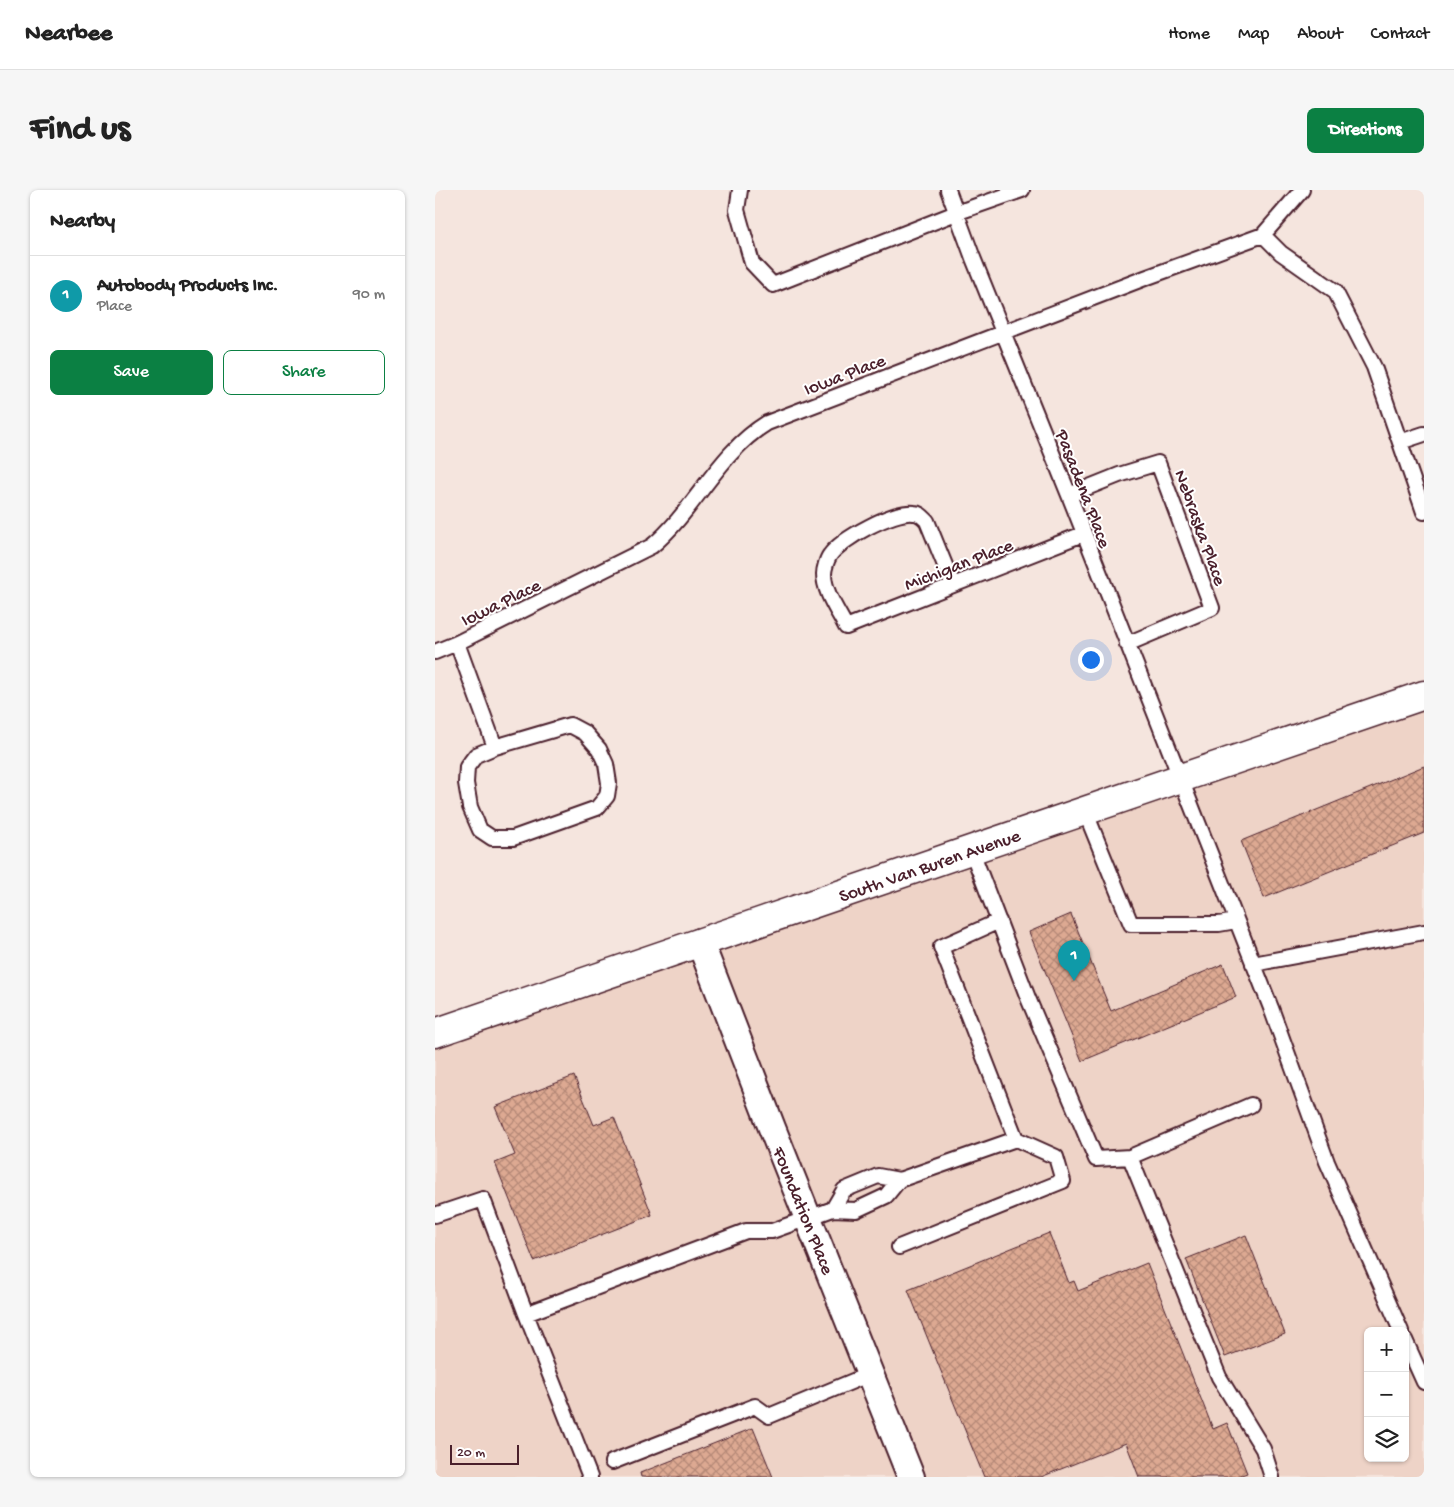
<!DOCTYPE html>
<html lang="en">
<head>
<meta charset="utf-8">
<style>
	:root { --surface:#fff; --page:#f6f6f6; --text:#222; --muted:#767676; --line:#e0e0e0; --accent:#0b8043 }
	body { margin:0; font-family:"Gochi Hand",sans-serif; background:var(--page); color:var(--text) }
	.controls { position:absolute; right:15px; bottom:15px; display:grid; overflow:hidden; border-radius:8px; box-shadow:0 1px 4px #0004 }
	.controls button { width:45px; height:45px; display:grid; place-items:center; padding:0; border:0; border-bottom:1px solid var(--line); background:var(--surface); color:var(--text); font:25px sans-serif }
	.scale { position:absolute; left:15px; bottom:12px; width:69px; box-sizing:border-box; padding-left:5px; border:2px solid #4a1f2b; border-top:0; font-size:14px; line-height:18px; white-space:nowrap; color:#4a1f2b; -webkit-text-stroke:4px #fff; paint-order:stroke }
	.you { position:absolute; left:655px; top:469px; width:18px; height:18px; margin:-12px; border:4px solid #fff; border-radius:50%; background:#1a73e8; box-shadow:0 0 0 8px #1a73e833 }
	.badge { display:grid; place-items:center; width:32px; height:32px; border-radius:50%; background:var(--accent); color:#fff; font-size:16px; font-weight:700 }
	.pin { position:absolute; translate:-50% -41px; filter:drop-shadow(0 1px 2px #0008) }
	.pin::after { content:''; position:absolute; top:26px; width:18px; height:15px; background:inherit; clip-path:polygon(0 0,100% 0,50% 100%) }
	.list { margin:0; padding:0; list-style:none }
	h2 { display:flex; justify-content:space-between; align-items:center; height:65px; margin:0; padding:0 20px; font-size:21px }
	h2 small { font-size:16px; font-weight:400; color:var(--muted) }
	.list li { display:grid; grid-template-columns:32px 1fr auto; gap:15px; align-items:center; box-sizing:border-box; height:80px; padding:0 20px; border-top:1px solid var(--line) }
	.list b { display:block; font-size:19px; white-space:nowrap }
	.list p { margin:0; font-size:16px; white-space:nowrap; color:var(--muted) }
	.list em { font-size:16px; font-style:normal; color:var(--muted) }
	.actions { display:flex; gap:10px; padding:15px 20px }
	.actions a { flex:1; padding:11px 0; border:1px solid var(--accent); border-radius:8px; text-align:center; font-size:18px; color:var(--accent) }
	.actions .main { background:var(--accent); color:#fff }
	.icon { flex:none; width:28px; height:28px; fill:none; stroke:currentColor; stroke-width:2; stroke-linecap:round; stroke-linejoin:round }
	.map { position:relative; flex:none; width:989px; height:1287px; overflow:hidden; border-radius:8px }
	header { display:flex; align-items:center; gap:30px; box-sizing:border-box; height:70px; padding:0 25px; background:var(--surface); border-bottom:1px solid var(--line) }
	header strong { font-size:24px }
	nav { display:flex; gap:28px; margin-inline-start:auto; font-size:18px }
	.intro { display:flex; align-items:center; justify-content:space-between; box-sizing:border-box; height:120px; padding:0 30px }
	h1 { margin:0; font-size:35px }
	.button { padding:12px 22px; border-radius:8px; background:var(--accent); color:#fff; font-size:18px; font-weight:700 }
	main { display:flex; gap:30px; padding:0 30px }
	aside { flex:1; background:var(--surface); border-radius:8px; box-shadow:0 1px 4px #0004 }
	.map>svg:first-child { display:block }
	.built { fill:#eed3c7; fill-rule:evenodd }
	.building { fill:url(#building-cross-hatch); stroke:#4a1f2b }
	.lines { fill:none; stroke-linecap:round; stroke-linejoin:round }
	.service-casing { stroke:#4a1f2b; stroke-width:18 }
	.minor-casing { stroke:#4a1f2b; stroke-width:30 }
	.secondary-casing { stroke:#4a1f2b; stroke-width:31 }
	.service { stroke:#fff; stroke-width:14 }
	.minor { stroke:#fff; stroke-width:26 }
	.secondary { stroke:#fff; stroke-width:28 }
	.labels { text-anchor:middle; stroke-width:4; stroke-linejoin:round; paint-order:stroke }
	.street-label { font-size:19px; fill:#4a1f2b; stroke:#fff }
</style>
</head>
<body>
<header>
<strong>Nearbee</strong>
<nav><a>Home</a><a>Map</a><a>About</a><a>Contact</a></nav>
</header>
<div class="intro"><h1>Find us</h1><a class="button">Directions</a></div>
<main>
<aside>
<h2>Nearby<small></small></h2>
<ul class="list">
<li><span class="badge" style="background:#0f9aa8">1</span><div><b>Autobody Products Inc.</b><p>Place</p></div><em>90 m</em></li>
</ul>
<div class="actions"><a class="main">Save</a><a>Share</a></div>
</aside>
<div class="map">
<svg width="989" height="1287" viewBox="0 0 989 1287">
	<defs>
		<pattern id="building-cross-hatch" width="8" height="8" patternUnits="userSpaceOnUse" patternTransform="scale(1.25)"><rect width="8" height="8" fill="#dda992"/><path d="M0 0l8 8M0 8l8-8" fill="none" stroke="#b58977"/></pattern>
	</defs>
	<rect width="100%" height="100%" fill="#f5e5de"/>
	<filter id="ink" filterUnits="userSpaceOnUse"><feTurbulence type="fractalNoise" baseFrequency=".02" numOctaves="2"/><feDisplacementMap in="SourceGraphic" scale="10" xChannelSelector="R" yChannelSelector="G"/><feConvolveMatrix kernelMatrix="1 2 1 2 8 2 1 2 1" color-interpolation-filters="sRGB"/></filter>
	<g filter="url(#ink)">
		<path class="built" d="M989,505V1287H0V843ZM933,1141H970V1268H933Z"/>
		<path class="building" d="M989,576V643L829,708L806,651Z
			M636,724L676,821L788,774L801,807L647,871L594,742Z
			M139,886L159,935L179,927L217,1025L99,1071L60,973L80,965L60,917Z
			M614,1043L634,1093L639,1091L643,1101L712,1073L778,1239L792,1233L812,1283L801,1287H704L691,1253L606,1287H549L473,1100Z
			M811,1045L850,1144L790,1167L751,1069Z
			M318,1238L338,1287H206L205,1283Z"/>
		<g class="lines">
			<g class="service-casing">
				<path id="service" d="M305,0L302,20L317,73L338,95L521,23L587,0
					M513,0L538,68L634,305L836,818L892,972L966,1141
					M828,45L846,63L900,101L939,177L989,322
					M965,252L989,244
					M634,305L684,285L723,273L777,418L692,454
					M518,395L492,331C488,327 485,323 479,323C459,320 406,349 395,365C392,369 389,379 389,384C389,402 403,421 411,437L648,344
					M22,453L60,557
					M0,462L22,453L217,356C260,320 283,263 332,233L710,88L828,45L867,0
					M135,535L150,543L164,559L171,574L174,593L172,606L162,618L78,648H57L45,640L35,617L31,593L32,577L41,565L60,557Z
					M650,621L696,734H784L801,731
					M536,659L593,808L661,969L695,967L816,915
					M818,774L989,742
					M695,967L784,1187L828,1259L837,1287
					M464,990L451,1006L421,1020L398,1019L409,1000L443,986L464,990L581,949
					M0,1025L48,1009L91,1124L311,1041H337L398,1019
					M464,1057L628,991L621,967L581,949L506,757L564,731
					M91,1124L155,1287
					M970,1150L989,1192
					M177,1272L320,1216L334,1226L435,1184"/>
			</g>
			<g class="minor-casing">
				<path id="minor" d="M265,752L337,938L476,1287"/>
			</g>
			<g class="secondary-casing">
				<path id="secondary" d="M0,843L989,505"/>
			</g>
			<use href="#service" class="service"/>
			<use href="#minor" class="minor"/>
			<use href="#secondary" class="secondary"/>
		</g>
	</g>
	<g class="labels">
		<g class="street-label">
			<text transform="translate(409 183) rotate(-21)" y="7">Iowa Place</text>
			<text transform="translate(650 298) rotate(69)" y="7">Pasadena Place</text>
			<text transform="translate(767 337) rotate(70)" y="7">Nebraska Place</text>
			<text transform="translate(523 373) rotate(-21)" y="7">Michigan Place</text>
			<text transform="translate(65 411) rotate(-26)" y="7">Iowa Place</text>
			<text transform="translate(494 674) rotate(-19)" y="7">South Van Buren Avenue</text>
			<text transform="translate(370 1020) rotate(68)" y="7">Foundation Place</text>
		</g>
	</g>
</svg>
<div class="controls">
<button>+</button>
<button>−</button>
<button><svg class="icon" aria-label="layers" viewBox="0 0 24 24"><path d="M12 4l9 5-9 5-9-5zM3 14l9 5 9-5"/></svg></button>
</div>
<div class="scale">20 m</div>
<div class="you"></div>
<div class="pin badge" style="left:639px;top:791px;background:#0f9aa8">1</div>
</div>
</main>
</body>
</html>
